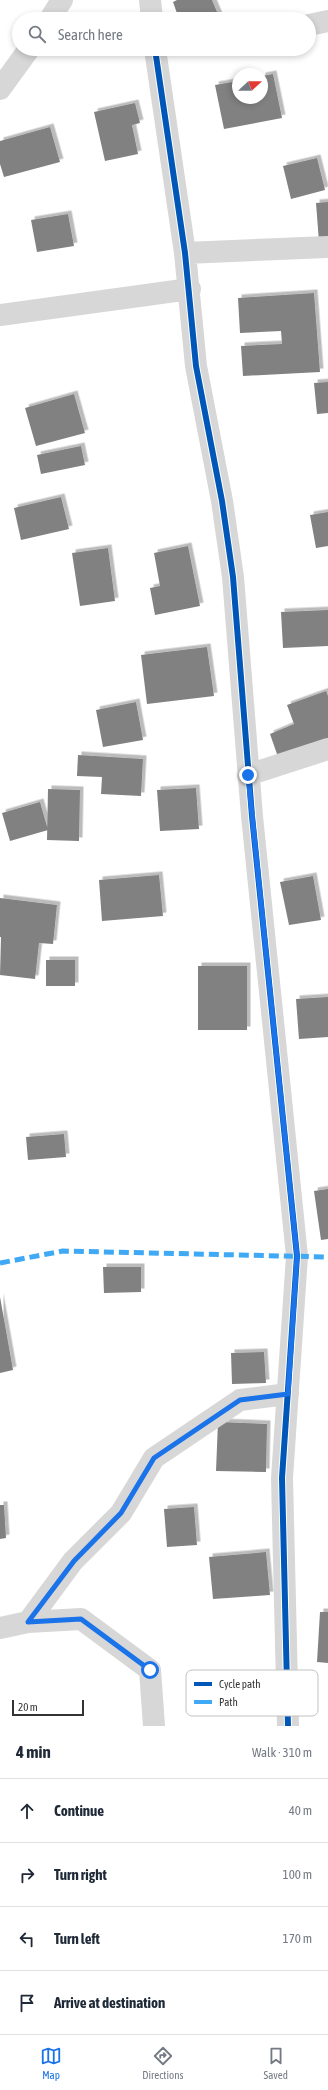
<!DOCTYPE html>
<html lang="en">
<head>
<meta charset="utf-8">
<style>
	:root { --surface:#fff; --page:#f6f6f7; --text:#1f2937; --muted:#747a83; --line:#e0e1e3; --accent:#1a73e8 }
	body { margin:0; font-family:"Asap Condensed",sans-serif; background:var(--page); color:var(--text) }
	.compass { position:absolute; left:232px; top:68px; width:36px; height:36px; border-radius:50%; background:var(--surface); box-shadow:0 2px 6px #0003; rotate:68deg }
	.scale { position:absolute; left:12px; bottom:10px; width:72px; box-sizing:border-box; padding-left:4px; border:2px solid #333; border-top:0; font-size:11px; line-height:14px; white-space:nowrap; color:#333; -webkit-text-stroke:3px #fff; paint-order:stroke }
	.stop { position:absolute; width:12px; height:12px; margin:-9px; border:3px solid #1a73e8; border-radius:50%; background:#fff }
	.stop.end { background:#1a73e8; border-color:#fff; box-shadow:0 1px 4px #0008 }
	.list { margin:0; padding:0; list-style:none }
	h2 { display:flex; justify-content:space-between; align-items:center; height:52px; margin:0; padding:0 16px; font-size:17px }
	h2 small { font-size:13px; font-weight:400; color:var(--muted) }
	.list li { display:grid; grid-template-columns:26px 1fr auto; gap:12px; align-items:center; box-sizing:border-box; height:64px; padding:0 16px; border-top:1px solid var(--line) }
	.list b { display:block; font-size:15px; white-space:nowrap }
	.list em { font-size:13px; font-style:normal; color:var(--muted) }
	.icon { flex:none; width:22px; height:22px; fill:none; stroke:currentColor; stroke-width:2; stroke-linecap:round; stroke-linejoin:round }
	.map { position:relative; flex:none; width:328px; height:1726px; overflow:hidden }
	.search { position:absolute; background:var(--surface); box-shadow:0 2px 6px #0003; left:12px; right:12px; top:12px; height:44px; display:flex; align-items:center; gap:10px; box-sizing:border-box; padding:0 14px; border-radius:22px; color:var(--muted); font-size:15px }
	.sheet { height:308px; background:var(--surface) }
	nav { display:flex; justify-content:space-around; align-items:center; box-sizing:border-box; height:56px; border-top:1px solid var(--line); background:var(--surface); font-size:11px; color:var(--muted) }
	nav a { display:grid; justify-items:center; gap:2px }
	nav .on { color:var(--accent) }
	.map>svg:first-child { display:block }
	.building { fill:#818181; filter:url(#shadow) }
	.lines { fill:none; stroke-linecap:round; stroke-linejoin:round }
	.street { stroke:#d7d7d7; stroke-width:22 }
	.quiet { stroke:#3fa9f5; stroke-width:5; stroke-dasharray:10 5; stroke-linecap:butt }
	.cycleway-casing { stroke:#fff; stroke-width:8 }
	.cycleway { stroke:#0057b8; stroke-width:6 }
	.route { stroke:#1a73e8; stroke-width:5 }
	.key { fill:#fff; stroke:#c2c2c2; stroke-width:1 }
	.key-label { font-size:11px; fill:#333 }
</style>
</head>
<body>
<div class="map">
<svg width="328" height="1726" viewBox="0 0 328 1726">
	<defs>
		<filter id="shadow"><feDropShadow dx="3.5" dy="-3.5" stdDeviation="0" flood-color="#0004"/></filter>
	</defs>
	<rect width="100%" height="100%" fill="#fff"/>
	<path class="building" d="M177,0H212L220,19H179L173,2Z
		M273,74L282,118L224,129L215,85L238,81V98H262V76Z
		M135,103L140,123L132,125L138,154L105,161L94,112Z
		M50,127L60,162L4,177L0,164V141Z
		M317,158L325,190L291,199L283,166Z
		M328,202V241L319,242L316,203Z
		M68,214L74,246L37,252L31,220Z
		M314,293L320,372L243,376L241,346L282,344L281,331L240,333L238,298Z
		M328,382V413L317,414L314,383Z
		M74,394L85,433L36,446L25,408Z
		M81,446L85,465L41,474L37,455Z
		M61,497L69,529L21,540L14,508Z
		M328,512V546L316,548L310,515Z
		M188,546L200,606L155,615L150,588L160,586L154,553Z
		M108,548L115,601L80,606L72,553Z
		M328,610V646L283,648L281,612Z
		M207,647L214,696L147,704L141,655Z
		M326,691L328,696V738L278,757L270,734L294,724L287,705Z
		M136,702L143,740L103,747L96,710Z
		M78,755L143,759L141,796L101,794L102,777L77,776Z
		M196,788L199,829L160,831L157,790Z
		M48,789L80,790L79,841L47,840Z
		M40,802L48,830L10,841L2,813Z
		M159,875L163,916L102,921L99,880Z
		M313,876L321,920L289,925L280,882Z
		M0,898L57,905L53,944L39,943L35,979L0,975L1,937H0Z
		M46,960H75V986H46Z
		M198,966H247V1030H198Z
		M328,997V1037L299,1039L296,999Z
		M64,1134L66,1157L28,1160L26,1137Z
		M328,1189V1239L321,1240L314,1191Z
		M103,1267H141V1292L104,1293Z
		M0,1297L13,1370L0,1373Z
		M264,1352L266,1383L232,1384L231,1353Z
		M218,1422L267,1424L266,1472L216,1471Z
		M0,1505H4L6,1538L0,1539Z
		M194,1507L197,1545L167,1547L164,1509Z
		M266,1552L270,1595L213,1599L209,1557Z
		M320,1612H328V1663L317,1662Z"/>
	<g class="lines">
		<path class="street" d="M150,0L152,19
			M50,19L62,0
			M309,25L328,21
			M155,49L185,253L196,366L222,501L233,577L252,816L297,1256L282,1478L288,1726
			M0,89L29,49
			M185,253L328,247
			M0,315L190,289
			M248,775L328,749
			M28,1622L73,1561L121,1513L154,1458L240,1400L288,1394
			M0,1628L28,1622L81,1619L150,1670L154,1726"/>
		<path class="quiet" d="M0,1263L63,1251L328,1257"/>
		<g class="cycleway-casing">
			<path id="cycleway" d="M155,49L185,253L196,366L222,501L233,577L252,816L297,1256L282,1478L288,1726"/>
		</g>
		<use href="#cycleway" class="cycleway"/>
	</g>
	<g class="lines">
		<path class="route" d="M150,1670L81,1619L28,1622L74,1561L121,1513L154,1458L240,1400L288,1394L297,1256L248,775"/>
	</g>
	<rect x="186" y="1670" width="132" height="46" rx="6" class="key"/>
	<rect x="194" y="1682" width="18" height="4" fill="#0057b8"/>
	<rect x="194" y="1700" width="18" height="4" fill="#3fa9f5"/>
	<g class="key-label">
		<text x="219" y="1688">Cycle path</text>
		<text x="219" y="1706">Path</text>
	</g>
</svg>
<svg class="compass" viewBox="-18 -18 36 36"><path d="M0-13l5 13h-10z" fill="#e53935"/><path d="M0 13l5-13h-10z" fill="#747a83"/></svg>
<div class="scale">20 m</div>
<div class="stop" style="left:150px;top:1670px"></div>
<div class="stop end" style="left:248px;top:775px"></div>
<div class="search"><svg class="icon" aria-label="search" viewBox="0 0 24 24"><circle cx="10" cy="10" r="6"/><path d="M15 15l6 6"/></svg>Search here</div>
</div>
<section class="sheet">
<h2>4 min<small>Walk · 310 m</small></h2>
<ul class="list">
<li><svg class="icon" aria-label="ahead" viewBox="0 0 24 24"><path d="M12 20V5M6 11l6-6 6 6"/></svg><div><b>Continue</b></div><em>40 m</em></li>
<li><svg class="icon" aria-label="right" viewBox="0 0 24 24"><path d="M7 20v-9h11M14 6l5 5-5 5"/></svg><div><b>Turn right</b></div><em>100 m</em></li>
<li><svg class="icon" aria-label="left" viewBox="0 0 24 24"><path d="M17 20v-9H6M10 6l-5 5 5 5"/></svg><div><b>Turn left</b></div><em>170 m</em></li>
<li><svg class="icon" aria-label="arrive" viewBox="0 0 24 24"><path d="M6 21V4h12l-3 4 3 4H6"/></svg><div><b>Arrive at destination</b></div></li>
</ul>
</section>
<nav>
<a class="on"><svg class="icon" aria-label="map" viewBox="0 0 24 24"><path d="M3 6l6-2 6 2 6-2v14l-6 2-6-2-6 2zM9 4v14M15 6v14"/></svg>Map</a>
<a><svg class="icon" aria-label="directions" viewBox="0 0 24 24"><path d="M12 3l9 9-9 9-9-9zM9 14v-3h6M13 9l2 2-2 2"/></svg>Directions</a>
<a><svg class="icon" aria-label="saved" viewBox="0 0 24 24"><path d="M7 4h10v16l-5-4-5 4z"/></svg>Saved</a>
</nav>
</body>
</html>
